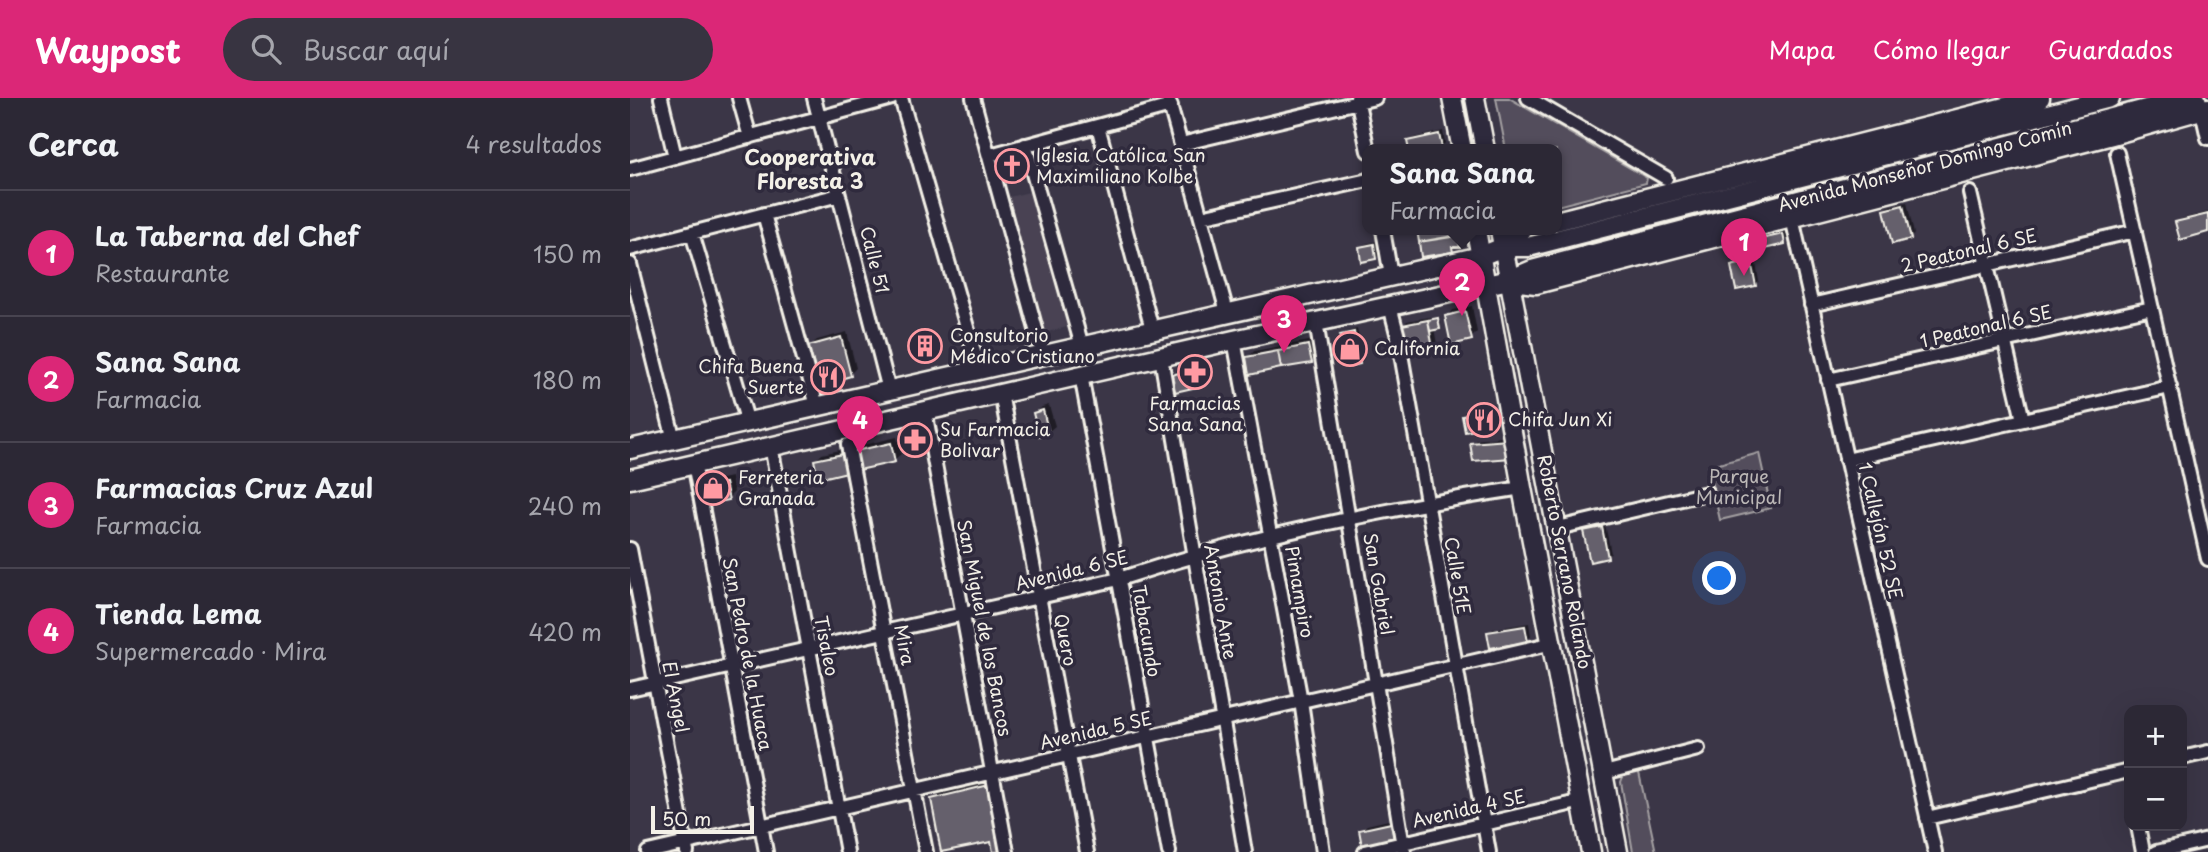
<!DOCTYPE html>
<html lang="es">
<head>
<meta charset="utf-8">
<style>
	:root { --surface:#2c2835; --page:#383441; --text:#f1f3f6; --muted:#a6a6ad; --line:#484450; --accent:#db2777 }
	body { margin:0; font-family:"Playpen Sans",sans-serif; background:var(--page); color:var(--text) }
	.controls { position:absolute; right:21px; bottom:21px; display:grid; overflow:hidden; border-radius:14px; box-shadow:0 7px 28px #0002 }
	.controls button { width:63px; height:63px; display:grid; place-items:center; padding:0; border:0; border-bottom:2px solid var(--line); background:var(--surface); color:var(--text); font:35px sans-serif }
	.scale { position:absolute; left:21px; bottom:18px; width:103px; box-sizing:border-box; padding-left:7px; border:4px solid #f4f1e8; border-top:0; font-size:19px; line-height:24px; white-space:nowrap; color:#f4f1e8; -webkit-text-stroke:5px #2f2a3d; paint-order:stroke }
	.you { position:absolute; left:1090px; top:481px; width:24px; height:24px; margin:-18px; border:5px solid #fff; border-radius:50%; background:#1a73e8; box-shadow:0 0 0 10px #1a73e833 }
	.badge { display:grid; place-items:center; width:46px; height:46px; border-radius:50%; background:var(--accent); color:#fff; font-size:23px; font-weight:700 }
	.pin { position:absolute; translate:-50% -58px; filter:drop-shadow(0 2px 4px #0008) }
	.pin::after { content:''; position:absolute; top:37px; width:24px; height:21px; background:inherit; clip-path:polygon(0 0,100% 0,50% 100%) }
	.popup { position:absolute; left:732px; top:46px; width:200px; height:91px; box-sizing:border-box; display:grid; place-content:center; border-radius:14px; background:var(--surface); filter:drop-shadow(0 2px 5px #0005); font-size:23px; white-space:nowrap; color:var(--muted) }
	.popup b { font-size:26px; color:var(--text) }
	.popup::after { content:''; position:absolute; left:50%; top:100%; margin-left:-14px; border:14px solid transparent; border-top-color:var(--surface) }
	.list { margin:0; padding:0; list-style:none }
	h2 { display:flex; justify-content:space-between; align-items:center; height:91px; margin:0; padding:0 28px; font-size:30px }
	h2 small { font-size:23px; font-weight:400; color:var(--muted) }
	.list li { display:grid; grid-template-columns:46px 1fr auto; gap:21px; align-items:center; box-sizing:border-box; height:126px; padding:0 28px; border-top:2px solid var(--line) }
	.list b { display:block; font-size:26px; white-space:nowrap }
	.list p { margin:0; font-size:23px; white-space:nowrap; color:var(--muted) }
	.list em { font-size:23px; font-style:normal; color:var(--muted) }
	.icon { flex:none; width:38px; height:38px; fill:none; stroke:currentColor; stroke-width:2; stroke-linecap:round; stroke-linejoin:round }
	.map { position:relative; flex:none; width:1578px; height:754px; overflow:hidden }
	header { display:flex; align-items:center; gap:42px; box-sizing:border-box; height:98px; padding:0 35px; background:var(--accent); color:#fff }
	header strong { font-size:33px }
	nav { display:flex; gap:38px; margin-inline-start:auto; font-size:24px }
	.search { width:490px; height:63px; background:var(--page); display:flex; align-items:center; gap:18px; box-sizing:border-box; padding:0 24px; border-radius:38px; color:var(--muted); font-size:26px }
	main { display:flex }
	aside { flex:1; background:var(--surface) }
	.map>svg:first-child { display:block }
	.built { fill:#484352 }
	.green { fill:#534e5c; stroke:#a4a0a2; stroke-width:2 }
	.shadow { fill:#0007 }
	.building { fill:#65616c; stroke:#f4f1e8; stroke-width:2 }
	.lines { fill:none; stroke-linecap:round; stroke-linejoin:round }
	.minor-casing { stroke:#f4f1e8; stroke-width:18 }
	.secondary-casing { stroke:#f4f1e8; stroke-width:23 }
	.minor { stroke:#2f2a3d; stroke-width:12 }
	.secondary { stroke:#2f2a3d; stroke-width:18 }
	.labels { text-anchor:middle; stroke-width:7; stroke-linejoin:round; paint-order:stroke }
	.poi-label { font-size:18px; fill:#f4f1e8; stroke:#2f2a3d; text-anchor:start }
	.street-label { font-size:18px; fill:#f4f1e8; stroke:#2f2a3d }
	.park-label { font-size:18px; fill:#bcb8b7; stroke:#2f2a3d }
	.quarter-label { font-size:21px; font-weight:bold; fill:#f4f1e8; stroke:#2f2a3d }
</style>
</head>
<body>
<header>
<strong>Waypost</strong>
<div class="search"><svg class="icon" aria-label="search" viewBox="0 0 24 24"><circle cx="10" cy="10" r="6"/><path d="M15 15l6 6"/></svg>Buscar aquí</div>
<nav><a>Mapa</a><a>Cómo llegar</a><a>Guardados</a></nav>
</header>
<main>
<aside>
<h2>Cerca<small>4 resultados</small></h2>
<ul class="list">
<li><span class="badge">1</span><div><b>La Taberna del Chef</b><p>Restaurante</p></div><em>150 m</em></li>
<li><span class="badge">2</span><div><b>Sana Sana</b><p>Farmacia</p></div><em>180 m</em></li>
<li><span class="badge">3</span><div><b>Farmacias Cruz Azul</b><p>Farmacia</p></div><em>240 m</em></li>
<li><span class="badge">4</span><div><b>Tienda Lema</b><p>Supermercado · Mira</p></div><em>420 m</em></li>
</ul>
</aside>
<div class="map">
<svg width="1578" height="754" viewBox="0 0 1578 754">
	<rect width="100%" height="100%" fill="#3b3647"/>
	<filter id="ink" filterUnits="userSpaceOnUse"><feTurbulence type="fractalNoise" baseFrequency=".0143" numOctaves="2"/><feDisplacementMap in="SourceGraphic" scale="14" xChannelSelector="R" yChannelSelector="G"/><feConvolveMatrix kernelMatrix="1 2 1 2 8 2 1 2 1" color-interpolation-filters="sRGB"/></filter>
	<g filter="url(#ink)">
		<path class="built" d="M403,93L437,229L410,236L375,100Z"/>
		<path class="green" d="M866,0H879L1017,80L1016,85L927,108L926,52H876Z
			M1129,355L1141,410L1090,422L1078,369Z
			M1008,670L1026,754H1003L991,684L994,676Z"/>
		<path class="shadow" d="M813,33L815,45L811,49L781,52L779,44L783,40Z
			M1277,104L1284,136L1281,140L1255,112L1259,108Z
			M1578,114V133L1551,139L1547,125L1551,121Z
			M789,132H826L827,135L834,136L836,147L832,149L831,145L822,152L793,157Z
			M1157,133L1158,141L1154,145L1129,143L1133,139Z
			M747,143L750,156L746,160L731,150L735,146Z
			M1125,160L1129,183L1125,187L1103,169L1107,165Z
			M842,208L847,234L841,240L817,219L823,212Z
			M801,219L802,221L809,219L811,228L804,230L807,246L803,249L774,227L777,223Z
			M727,231L734,260L730,264L712,238L716,234Z
			M217,234L226,270L220,276L180,248L187,242Z
			M684,242L687,257L681,263L618,260L624,253Z
			M579,264L582,279L576,285L543,277L549,271Z
			M419,307L425,328L418,334L405,315L412,309Z
			M860,308L863,321L857,327L834,318L840,312Z
			M881,338L884,354L842,346L846,342Z
			M267,339L271,356L264,362L227,353L233,347Z
			M219,350L222,366L216,373L186,362L192,356Z
			M101,379L104,394L98,400L76,390L82,383Z
			M975,426L981,455L977,459L955,433L959,429Z
			M899,525L901,538L897,542L859,535L863,531Z
			M367,679L383,754H364L362,742L312,754L303,702L312,693Z
			M767,720L770,733L764,739L731,733L737,727Z"/>
		<path class="building" d="M809,36L812,50L779,52L777,43Z
			M1273,107L1281,141L1262,146L1254,112Z
			M1578,116V134L1550,142L1545,124Z
			M787,132H822L823,138L789,144Z
			M1153,136L1155,146L1130,152L1127,142Z
			M828,138L830,149H822L823,154L791,159L789,144Z
			M744,146L746,161L731,164L729,149Z
			M1121,163L1126,188L1106,192L1101,168Z
			M835,213L842,242L821,247L815,218Z
			M808,220L810,231L800,233L798,222Z
			M798,222L803,251L777,256L772,227Z
			M296,234L302,260L294,262L288,235Z
			M724,234L730,266L717,269L710,237Z
			M211,239L221,278L189,287L178,248Z
			M678,247L682,265L651,270L648,253Z
			M648,253L651,270L619,277L616,259Z
			M572,269L576,287L545,294L541,277Z
			M413,312L419,336L409,338L403,315Z
			M854,313L858,329L835,334L832,318Z
			M289,337L290,345L281,347L279,339Z
			M878,342L881,360L843,363L840,345Z
			M261,345L265,364L229,372L225,353Z
			M213,356L217,374L188,381L184,362Z
			M95,385L99,402L77,406L74,389Z
			M972,429L978,460L960,464L953,433Z
			M895,528L898,544L860,550L857,534Z
			M359,687L373,754H363L361,744L311,754L301,701Z
			M761,725L764,741L732,748L729,732Z"/>
		<g class="lines">
			<g class="minor-casing">
				<path id="minor" d="M31,0L45,59
					M109,0L120,39
					M184,0L259,292
					M271,0L349,271
					M343,0L413,257
					M538,0L597,214
					M727,0L738,53
					M898,0L1036,80
					M1569,0L1578,40
					M468,28L522,231
					M551,46L745,0
					M395,47L452,248
					M1487,55L1578,461
					M360,57L541,8
					M0,71L262,0
					M1340,95L1393,322
					M134,116L187,308
					M571,119L738,82
					M1162,120L1305,754
					M753,132L761,178
					M62,135L118,325
					M0,151L209,97
					M0,166L44,342
					M1181,207L1505,133
					M760,208L768,239L859,754
					M686,224L774,754
					M604,242L671,603L693,754
					M531,259L615,754
					M451,277L539,754
					M1198,282L1522,210
					M371,295L457,754
					M295,313L377,754
					M218,347L296,754
					M141,348L217,754
					M1216,362L1540,289
					M64,365L136,754
					M928,430L1077,395
					M0,451L57,754
					M0,591L489,481C620,438 755,411 892,390
					M1552,660L1578,654
					M974,675L1068,651
					M1297,720L1499,673
					M1508,728L1513,754
					M18,754L923,545
					M735,754L952,703
					M1526,754L1578,742"/>
			</g>
			<g class="secondary-casing">
				<path id="secondary" d="M822,0L832,52
					M845,0L855,52
					M926,123L1410,0
					M846,132L892,390L961,754
					M870,132L988,754
					M873,149H898L1480,0
					M880,183L906,186L1482,37L1578,10
					M0,351L851,158L873,149L893,132
					M0,381L604,242L879,182L902,172L1558,0"/>
			</g>
			<use href="#minor" class="minor"/>
			<use href="#secondary" class="secondary"/>
		</g>
	</g>
	<defs>
		<g id="church-ring" transform="scale(1.75)"><circle r="9.5" fill="#2f2a3d" stroke="#ff9aa2" stroke-width="1.5"/><path d="M-1.2-6h2.4v3.5h3.3v2.4h-3.3V6h-2.4V-.1h-3.3v-2.4h3.3Z" fill="#ff9aa2"/></g>
		<g id="building-ring" transform="scale(1.75)"><circle r="9.5" fill="#2f2a3d" stroke="#ff9aa2" stroke-width="1.5"/><path d="M-4-6H4V6H1V3H-1V6H-4ZM-2.5-4.3h1.7v1.8h-1.7ZM.8-4.3h1.7v1.8H.8ZM-2.5-1h1.7V.8h-1.7ZM.8-1h1.7V.8H.8Z" fill="#ff9aa2"/></g>
		<g id="shop-ring" transform="scale(1.75)"><circle r="9.5" fill="#2f2a3d" stroke="#ff9aa2" stroke-width="1.5"/><path d="M-5-2.5h2.3a2.7 3.5 0 0 1 5.4 0H5L5.5 6h-11ZM-1.5-2.5h3a1.5 2.3 0 0 0-3 0Z" fill="#ff9aa2"/></g>
		<g id="pharmacy-ring" transform="scale(1.75)"><circle r="9.5" fill="#2f2a3d" stroke="#ff9aa2" stroke-width="1.5"/><path d="M-2-6h4v4h4v4h-4v4h-4v-4h-4v-4h4Z" fill="#ff9aa2"/></g>
		<g id="restaurant-ring" transform="scale(1.75)"><circle r="9.5" fill="#2f2a3d" stroke="#ff9aa2" stroke-width="1.5"/><path d="M-5-6h1v4h1v-4h1v4h1v-4h1v5L-1.5 .5V6h-2V.5L-5-1ZM5-6V6H3V1.5H1.5Q1.5-4 5-6Z" fill="#ff9aa2"/></g>
	</defs>
	<g fill-rule="evenodd">
		<use href="#church-ring" x="382" y="68"/>
		<use href="#building-ring" x="295" y="248"/>
		<use href="#shop-ring" x="720" y="251"/>
		<use href="#pharmacy-ring" x="565" y="274"/>
		<use href="#restaurant-ring" x="198" y="279"/>
		<use href="#restaurant-ring" x="854" y="322"/>
		<use href="#pharmacy-ring" x="285" y="342"/>
		<use href="#shop-ring" x="83" y="390"/>
	</g>
	<g class="labels">
		<g class="poi-label">
			<text x="406" y="64">Iglesia Católica San<tspan x="406" dy="21">Maximiliano Kolbe</tspan></text>
			<text x="320" y="244">Consultorio<tspan x="320" dy="21">Médico Cristiano</tspan></text>
			<text x="744" y="257">California</text>
			<text x="174" y="275" text-anchor="end">Chifa Buena<tspan x="174" dy="21">Suerte</tspan></text>
			<text x="565" y="312" text-anchor="middle">Farmacias<tspan x="565" dy="21">Sana Sana</tspan></text>
			<text x="878" y="328">Chifa Jun Xi</text>
			<text x="310" y="338">Su Farmacia<tspan x="310" dy="21">Bolivar</tspan></text>
			<text x="108" y="386">Ferreteria<tspan x="108" dy="21">Granada</tspan></text>
		</g>
		<g class="street-label">
			<text transform="translate(1295 69) rotate(-15)" y="6">Avenida Monseñor Domingo Comín</text>
			<text transform="translate(1339 153) rotate(-13)" y="6">2 Peatonal 6 SE</text>
			<text transform="translate(244 162) rotate(76)" y="6">Calle 51</text>
			<text transform="translate(1356 229) rotate(-13)" y="6">1 Peatonal 6 SE</text>
			<text transform="translate(1250 433) rotate(77)" y="6">1 Callejón 52 SE</text>
			<text transform="translate(934 464) rotate(79)" y="6">Roberto Serrano Rolando</text>
			<text transform="translate(442 473) rotate(-14)" y="6">Avenida 6 SE</text>
			<text transform="translate(827 478) rotate(80)" y="6">Calle 51E</text>
			<text transform="translate(748 486) rotate(80)" y="6">San Gabriel</text>
			<text transform="translate(669 494) rotate(80)" y="6">Pimampiro</text>
			<text transform="translate(590 504) rotate(80)" y="6">Antonio Ante</text>
			<text transform="translate(354 530) rotate(79)" y="6">San Miguel de los Bancos</text>
			<text transform="translate(516 533) rotate(80)" y="6">Tabacundo</text>
			<text transform="translate(435 542) rotate(79)" y="6">Quero</text>
			<text transform="translate(274 547) rotate(79)" y="6">Mira</text>
			<text transform="translate(196 548) rotate(79)" y="6">Tisaleo</text>
			<text transform="translate(117 556) rotate(79)" y="6">San Pedro de la Huaca</text>
			<text transform="translate(45 599) rotate(79)" y="6">El Angel</text>
			<text transform="translate(466 633) rotate(-13)" y="6">Avenida 5 SE</text>
			<text transform="translate(839 711) rotate(-13)" y="6">Avenida 4 SE</text>
		</g>
		<g class="park-label">
			<text x="1109" y="385">Parque<tspan x="1109" dy="21">Municipal</tspan></text>
		</g>
		<g class="quarter-label">
			<text x="180" y="67">Cooperativa<tspan x="180" dy="24">Floresta 3</tspan></text>
		</g>
	</g>
</svg>
<div class="controls">
<button>+</button>
<button>−</button>
</div>
<div class="scale">50 m</div>
<div class="you"></div>
<div class="pin badge" style="left:1114px;top:178px">1</div>
<div class="pin badge" style="left:832px;top:218px">2</div>
<div class="popup"><b>Sana Sana</b>Farmacia</div>
<div class="pin badge" style="left:654px;top:255px">3</div>
<div class="pin badge" style="left:230px;top:356px">4</div>
</div>
</main>
</body>
</html>
